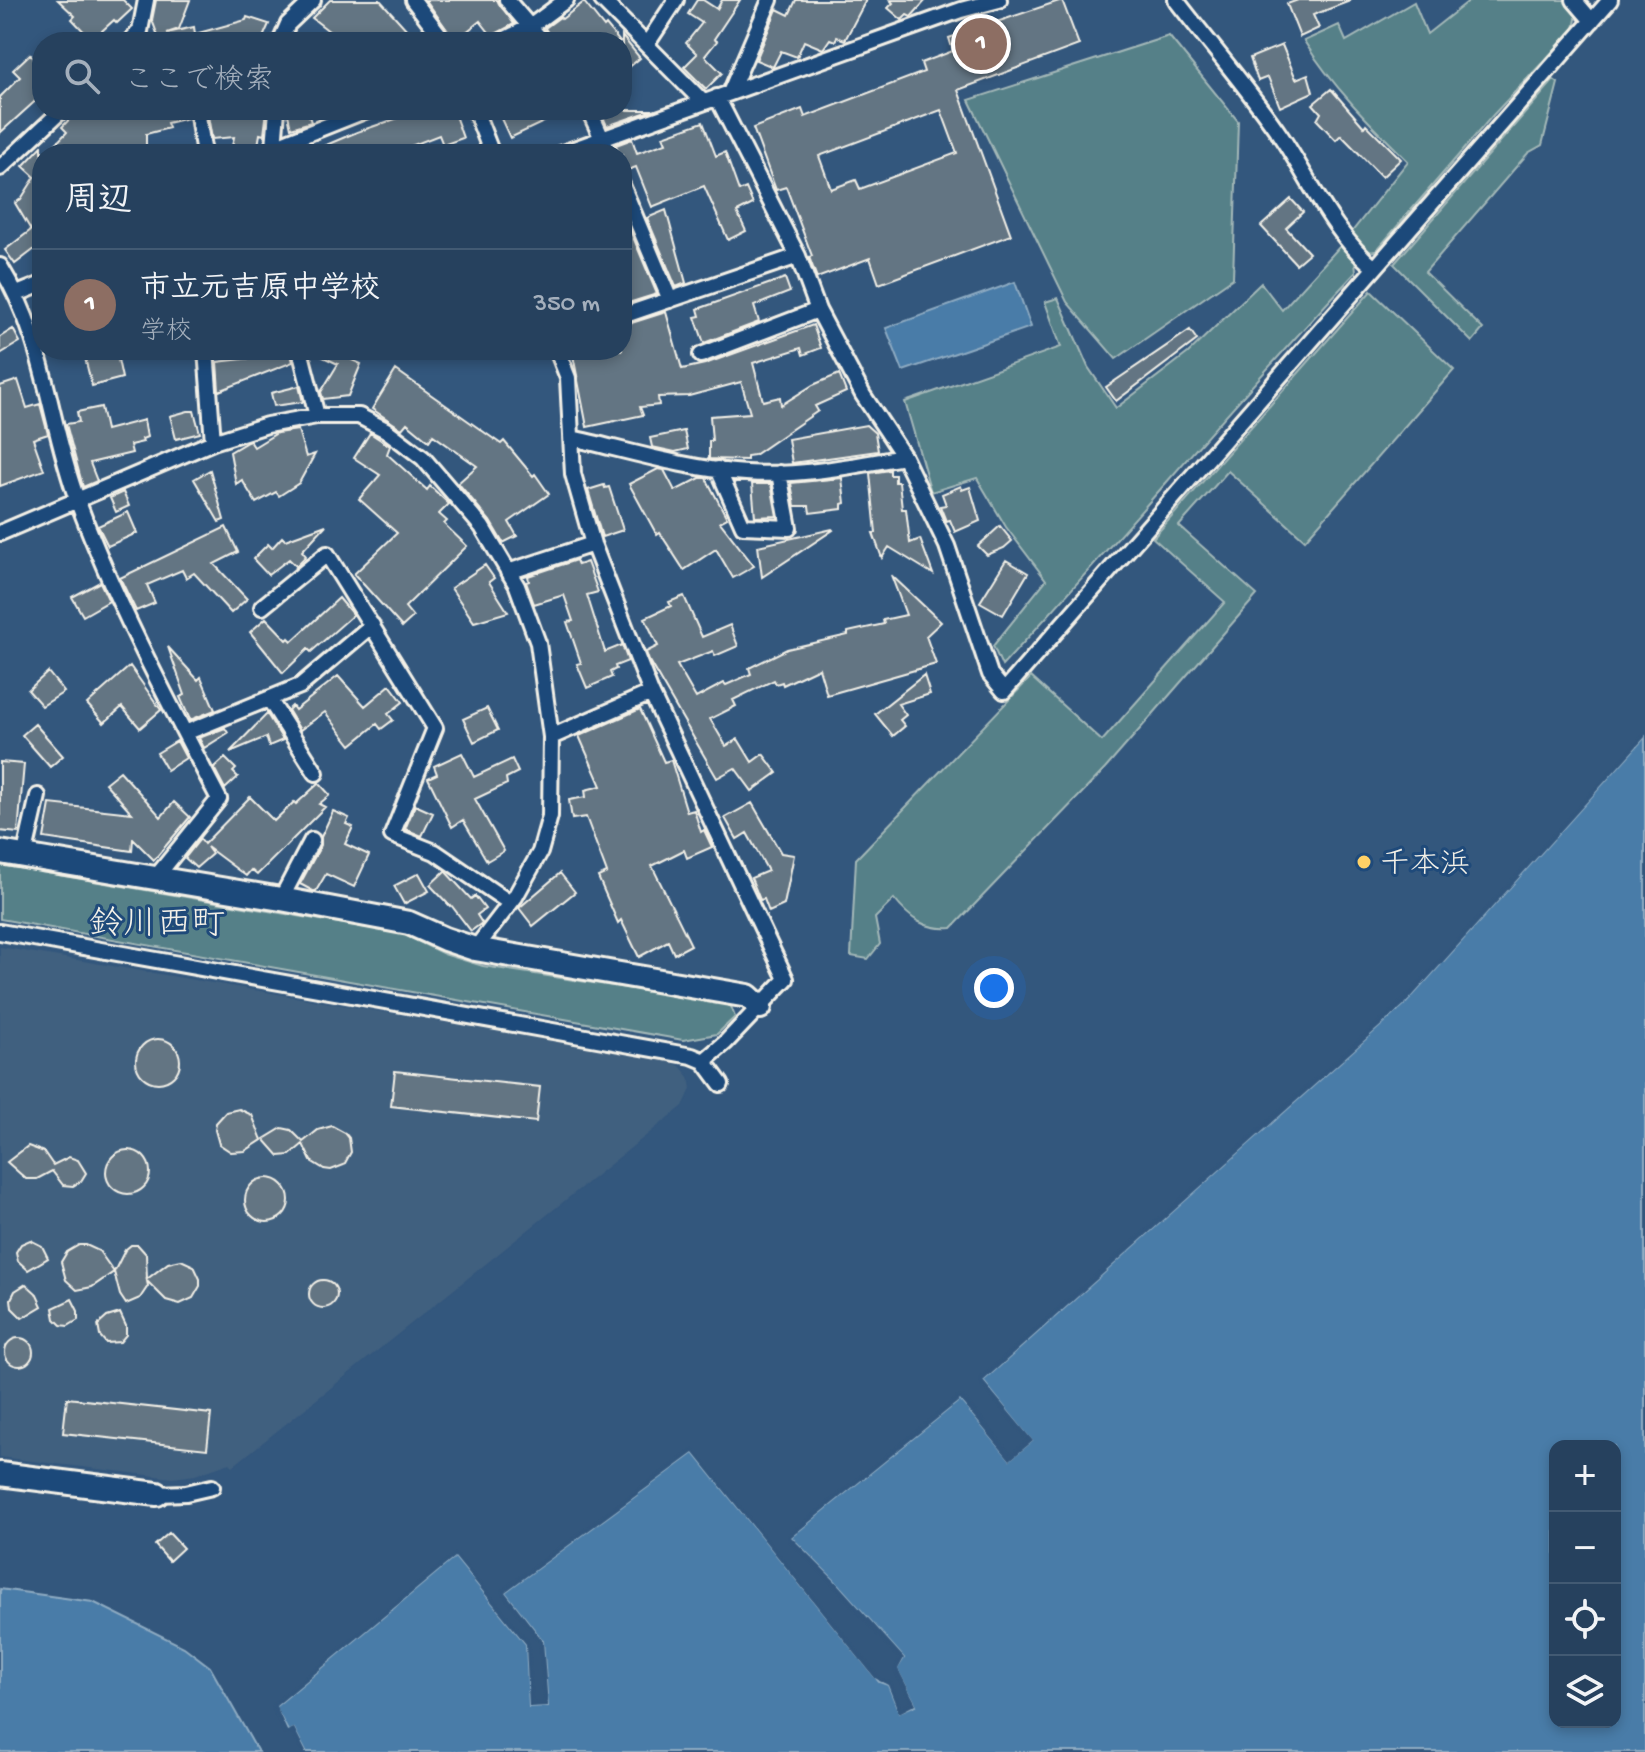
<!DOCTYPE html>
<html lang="ja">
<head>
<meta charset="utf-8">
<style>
	:root { --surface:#26415e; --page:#324c67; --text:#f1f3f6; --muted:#a4afbc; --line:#425a73; --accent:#ffd166 }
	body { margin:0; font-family:"Gochi Hand","Klee One",sans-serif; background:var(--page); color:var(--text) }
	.controls { position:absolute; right:24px; bottom:24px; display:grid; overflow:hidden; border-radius:16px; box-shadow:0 4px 12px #0003 }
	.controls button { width:72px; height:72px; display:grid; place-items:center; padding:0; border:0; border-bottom:2px solid var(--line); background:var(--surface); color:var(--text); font:40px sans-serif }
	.you { position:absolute; left:994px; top:988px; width:28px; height:28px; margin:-20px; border:6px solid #fff; border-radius:50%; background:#1a73e8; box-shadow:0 0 0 12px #1a73e833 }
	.badge { display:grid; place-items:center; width:52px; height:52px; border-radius:50%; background:var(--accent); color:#fff; font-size:26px; font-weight:700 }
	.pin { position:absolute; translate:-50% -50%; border:4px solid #fff; box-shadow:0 2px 8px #0006 }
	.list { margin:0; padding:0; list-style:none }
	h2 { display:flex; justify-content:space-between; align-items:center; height:104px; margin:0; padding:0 32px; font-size:34px }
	h2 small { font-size:26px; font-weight:400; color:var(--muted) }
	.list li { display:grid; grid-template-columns:52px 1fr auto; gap:24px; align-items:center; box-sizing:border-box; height:112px; padding:0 32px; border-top:2px solid var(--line) }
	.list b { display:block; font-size:30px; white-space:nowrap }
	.list p { margin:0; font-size:26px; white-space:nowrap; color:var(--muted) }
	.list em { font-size:26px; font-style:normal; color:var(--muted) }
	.icon { flex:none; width:44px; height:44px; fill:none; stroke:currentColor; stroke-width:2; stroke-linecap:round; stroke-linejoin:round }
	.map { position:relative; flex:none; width:1645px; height:1752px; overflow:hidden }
	.search { position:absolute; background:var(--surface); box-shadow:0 4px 12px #0003; left:32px; top:32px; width:600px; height:88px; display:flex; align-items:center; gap:20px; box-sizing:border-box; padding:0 28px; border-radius:32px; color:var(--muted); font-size:30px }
	.panel { position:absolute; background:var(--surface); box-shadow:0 4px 12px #0003; left:32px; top:144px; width:600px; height:216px; border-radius:32px }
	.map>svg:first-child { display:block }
	.built { fill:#41607f }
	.green { fill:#548088; stroke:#a4b8b8; stroke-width:2 }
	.water { fill:#4a7ca8; stroke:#8eabc2; stroke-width:2; fill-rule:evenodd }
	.pier { fill:#33577d }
	.building { fill:#637483; stroke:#f4f1e8; stroke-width:2; fill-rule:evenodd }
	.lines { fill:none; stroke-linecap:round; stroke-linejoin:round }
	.street-casing { stroke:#f4f1e8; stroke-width:20 }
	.secondary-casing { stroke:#f4f1e8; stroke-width:28 }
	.street { stroke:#1f4a7a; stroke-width:14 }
	.secondary { stroke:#1f4a7a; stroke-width:22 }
	.poi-dot { fill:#ffd166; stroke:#1f4a7a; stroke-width:3 }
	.labels { text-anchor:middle; stroke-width:6; stroke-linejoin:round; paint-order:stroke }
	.poi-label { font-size:30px; fill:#f4f1e8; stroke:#1f4a7a; text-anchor:start }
	.quarter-label { font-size:34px; fill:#f4f1e8; stroke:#1f4a7a }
</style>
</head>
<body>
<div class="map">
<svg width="1645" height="1752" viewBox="0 0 1645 1752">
	<rect width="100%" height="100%" fill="#33577d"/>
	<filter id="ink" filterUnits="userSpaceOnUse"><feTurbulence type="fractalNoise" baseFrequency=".0125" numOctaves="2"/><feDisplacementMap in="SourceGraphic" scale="16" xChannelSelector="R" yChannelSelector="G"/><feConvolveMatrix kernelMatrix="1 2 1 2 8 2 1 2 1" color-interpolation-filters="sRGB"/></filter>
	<g filter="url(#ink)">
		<path class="built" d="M0,947L666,1060L680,1066L689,1077L691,1089L683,1106L233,1466L230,1463L195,1475L173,1478L0,1457Z"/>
		<path class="green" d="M1470,0H1565L1577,14L1574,29L1493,115L1376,251L1367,252L1351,233L1408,161C1370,124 1332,86 1304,41L1339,25L1346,41L1414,2L1427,34Z
			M1169,36L1238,121L1233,278L1116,359L1067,302L969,100Z
			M1554,80L1558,83L1542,145L1528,153L1425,272L1483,329L1472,342L1394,264Z
			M1341,245L1355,261L1356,272C1235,401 1122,536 1002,666L993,646L1046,580L1006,527L977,478L931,492L905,402L1061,347L1045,302L1058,298L1088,367L1116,408L1188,353L1261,283L1282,310Z
			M1371,291L1454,370L1305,540L1228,471L1179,526L1257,595L1105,769L952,928C925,930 910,919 894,899L875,918L880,944L868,959L851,956L856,859L1031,677L1102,741L1225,602L1153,538Z
			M0,865L403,934L444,954L483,966L730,1004L735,1017L717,1034L683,1040L0,919Z"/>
		<path class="water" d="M1015,282L1031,327L903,371L886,328Z
			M1645,737V1752H306L294,1729L288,1731L275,1707L455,1557L526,1644L529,1707L548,1706L543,1641L505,1592L694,1453L879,1682L888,1685L899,1712L916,1705L897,1669L904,1658L834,1580L791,1537L960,1400L1010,1459L1032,1441L983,1381L1406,1003ZM1555,1446H1615V1722H1555Z
			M0,1589L93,1602L184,1647L210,1667L258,1752H0Z"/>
		<path class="pier" d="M1645,733V737L1406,1003L983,1381L1033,1441L1010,1460L960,1400L791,1537L834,1580L904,1658L898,1669L916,1704L899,1713L888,1685L875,1678L694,1453L505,1592L543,1641L548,1706L529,1707L526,1644L455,1557L276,1706L287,1731L294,1728L306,1752H302L292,1734H284L272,1708L273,1704L455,1553L529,1642L533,1703L544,1702L539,1642L502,1594V1590L693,1449L881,1679L891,1683L901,1707L911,1702L894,1670L899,1659L831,1583L788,1540V1535L959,1396L964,1397L1011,1454L1027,1440L980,1383V1378L1403,1000Z"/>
		<path class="building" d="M58,0H123L132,9L117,23L114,20L92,40L72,19L75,16Z
			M156,0H190L179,29L167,33L194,27L195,34L246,20L247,17L269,24L261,42H154L153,37L158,36L152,20Z
			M330,0H380L418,42H343L312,18Z
			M426,0H497L514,24L492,36L480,21L455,41Z
			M697,0H703L717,9L722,0H740L714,39L717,41L705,56L722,73L706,89L684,67L697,54L686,43L702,23L688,14Z
			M796,0H866L845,40L837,37L835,41L830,39L823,49L804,41L797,57L781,51L773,67L756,60L777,9L789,15Z
			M890,0H926L911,17L907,15L902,20L888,8L893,3Z
			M1062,0L1079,45L958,90L1011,235L879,284L870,258L817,278L809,257L812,256L786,187L776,190L753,128L802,109L805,117L924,72L921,63L953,51L949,38ZM941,110L957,153L860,189L856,180L831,189L819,156Z
			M1298,0H1350V1L1313,15L1319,28L1300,37L1287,4Z
			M584,2L604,27L606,25L620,42H553L545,28L560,17L562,19Z
			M622,36L640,58L622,73Z
			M1282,45L1296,79L1308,74L1313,92L1280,107L1268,77L1258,81L1250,58Z
			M30,54L42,67V95L0,133V97L20,77L13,70Z
			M1331,89L1364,127L1366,124L1401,159L1382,177L1341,135L1336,140L1317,120L1321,113L1313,104Z
			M78,110H187L188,118L167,123L169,128L146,134V147L122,148L119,154H46L67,132L62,127Z
			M207,110H267L264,135L260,134L257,151L232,146L234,137L212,139Z
			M287,110H307L311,122L291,128Z
			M402,110H453L463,138L443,145L439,135L408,147L409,150L399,154H305L357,132L404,116Z
			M497,110H569L510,138Z
			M600,110H653L607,126Z
			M703,122L716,156L725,152L739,191L746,188L753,204L737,212L746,231L728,240L704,186L652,207L636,167L622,172V154H619L616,145L632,139L637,153L666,143L663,136Z
			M42,146V249L40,245L15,264L5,250L31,230L15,203L21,199L35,177L23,166Z
			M1291,199L1303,212L1286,228L1309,253L1296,264L1261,226Z
			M666,210L686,283L676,287L647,218Z
			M628,225L657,294L622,305V228Z
			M785,278L790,292L754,306L759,322L704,343L695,317L700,316L698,309Z
			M666,312L682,369L705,364L813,325L821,348L803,355L801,348L753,363L763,401L780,397L781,405L813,385L839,374L846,392L815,406L818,411L754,455L747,456V460L709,459V441H712L710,416L750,413L741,382L689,396L658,397L659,405L640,407L643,415L587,427L572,350H622V326Z
			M13,329L20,342L0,354V337Z
			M1190,330L1197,340L1116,401L1106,387Z
			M83,350H116L122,378L92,386Z
			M269,350H290L293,362L219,391L217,362L269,356Z
			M310,350H357L352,360L361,364L348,396L323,399L321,392L338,364L315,353L311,354Z
			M396,370L501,444L504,441L533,476L535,474L549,494L509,522L517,536L503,543L490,521L458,483L477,466L433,435L429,441L407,423L402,429L372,409Z
			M18,380L27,408L40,404L48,434L33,439L44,470L0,486V386Z
			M299,386L303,402L274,406L271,393Z
			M101,407L106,430L144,420L147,437L142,439L143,442L130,445L132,453L90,463L97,481L83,487L66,424L79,422L77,412Z
			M188,411H194L200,433L176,439L170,416Z
			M866,425L875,433L878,451L792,463L788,439Z
			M298,430L306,457L315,454L299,483L279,496L276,492L256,503L242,480L236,484L230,452L247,442L250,441L254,447L277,433Z
			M684,431L688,449L675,452L652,447L650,438Z
			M370,433L390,446L387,454L427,490L430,486L449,504L439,514L447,521L444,524L467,546L405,607L413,617L402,627L354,574L397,533L359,499L380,475L354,458Z
			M658,469L664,470L675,491L700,478H706L727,518L720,522L754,566L733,578L716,549L684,570L660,533L657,535L629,484Z
			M210,470L224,520L219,522L194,479Z
			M890,470V475H895V482H899L902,509H906L910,543L920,539L933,574L889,547L882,558L873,533H876L870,473Z
			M842,478L845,503L842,504V509L810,513L809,506H795L791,483Z
			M752,484H771L777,516L755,517Z
			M604,485L605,488L609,487L623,530L602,537L588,490Z
			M961,486L962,490L970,487L980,521L955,532L950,520L946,521L940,506L946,505L942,494Z
			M123,492L129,506L116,512L110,498Z
			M128,512L137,533L108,546L98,526Z
			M326,525L302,551L306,556L296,566L289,559L268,575L253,559L268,544L272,548L282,537L285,540Z
			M1000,526L1012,541L1004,548L987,555L978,546Z
			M226,527L238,552L214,564L247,599L231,613L194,573L186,578L182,570L147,585L155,603L136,611L120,578Z
			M832,529L833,530L762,577L758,546Z
			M576,560L578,565L587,562L598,592L587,595L605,652L622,645L628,661L615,666L616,669L610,672L612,677L587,688L577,664L581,663L567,622L573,621L564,595L534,604L526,582L529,581L528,576Z
			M1006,560L1028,573L1003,615L980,602Z
			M485,565L494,578L489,582L508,612L474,622L451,588Z
			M891,575L941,622L926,636L936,664L827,695L819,668L783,685L782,682L776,684L774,680L733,700L736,706L710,719L726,746L738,739L752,762L763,754L777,773L752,791L735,768L717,778L649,661L646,652L658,646L645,618L671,606L669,602L684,596L702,637L730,625L738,646L715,656L713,651L677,665L696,698L724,683L726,685L751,674L749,668L787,649L848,635V632L884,624L883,620L906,615Z
			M100,582L109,601L83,616L72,597Z
			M339,598L353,615L311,652L308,649L283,673L250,632L266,618L287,640L289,638L292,641Z
			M168,647L198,680L201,677L215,710L190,720L180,697L185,695Z
			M130,666L161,710L140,728L122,707L104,723L87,704Z
			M48,672L64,692L42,706L28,690Z
			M924,675L930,694L898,704L906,715L900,720L905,726L893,736L875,714Z
			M338,676L365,706L390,685L403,702L388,714L393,720L381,729L377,724L351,745L325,712L300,730L288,710L292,706L295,710Z
			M487,708L498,730L474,742L463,719Z
			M640,709L664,762L671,760L687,812L694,810L701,832L704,830L712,847L687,858L684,850L652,866L691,945L674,954L668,941L639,957L621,920L618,923L598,877L607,873L586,817L572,819L569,800L586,797L585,790L601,786L579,736Z
			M267,714L283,740L269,746L266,737L230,752Z
			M35,724L63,756L50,767L22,735Z
			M225,728L228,733L204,748L199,738Z
			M177,741L186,758L167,770L157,753Z
			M462,753L474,777L512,759L518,772L506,778L507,784L475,799L504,851L487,861L463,820L452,827L428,778L437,774L434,766Z
			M225,758L236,769L233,772L238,777L225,789L214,768Z
			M0,762L24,764L18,833L0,831Z
			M120,771L161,817L174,802L190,817L154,860L133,839L132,851L44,838L50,804L132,813L105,783Z
			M319,783L330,795L319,804L325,807L257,875L251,870L246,876L207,847L212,854L196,868L185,858L200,839L204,844L250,797L274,821L294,802L296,804Z
			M752,803L781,853L794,855L784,905L769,912L764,899L760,900L751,878L768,871L747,833L737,839L725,818Z
			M415,805L433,813L422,836L405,829Z
			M333,811L349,818L346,824L353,827L345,844L369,855L354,887L326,874L316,891H313L300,884L321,845V837Z
			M445,871L471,899L475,896L485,909L477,915L482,923L471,931L451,905L450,906L430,885Z
			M419,873L429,891L404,904L394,886Z
			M560,873L575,892L533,926L519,908Z
			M136 1061a22 22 0 1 1 44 0a22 22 0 1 1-44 0Z
			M395,1071L540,1087L536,1122L391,1106Z
			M239,1109L252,1115L262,1140L245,1151L231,1152L219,1144L215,1130L216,1123L226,1112Z
			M332,1126L345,1133L349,1138L351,1152L344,1165L331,1170L324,1169L311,1161L303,1144L290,1155L279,1156L264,1139L282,1128L291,1130L303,1142L318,1130Z
			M28,1146L44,1152L53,1165L69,1157L78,1160L86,1173L81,1181L73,1186L63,1185L52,1171L37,1179H26L7,1162Z
			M106 1172a22 22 0 1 1 44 0a22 22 0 1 1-44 0Z
			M245 1200a22 22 0 1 1 44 0a22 22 0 1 1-44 0Z
			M30,1240L42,1246L48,1258L28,1270L18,1261L16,1252L21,1244Z
			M79,1245H86L99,1251L114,1272L125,1250L131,1245H138L146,1254L147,1279L168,1263L181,1260L194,1266L200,1279V1286L193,1298L180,1304L166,1300L147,1281L148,1286L140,1298L126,1304L120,1295L114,1272L92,1287L77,1290L66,1280L61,1262L67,1252Z
			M309 1294a14 14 0 1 1 28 0a14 14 0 1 1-28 0Z
			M26,1284L36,1293L42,1306L22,1318L12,1308L11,1299L15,1291Z
			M72,1299L78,1311V1320L68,1326L61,1325L55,1319L53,1308Z
			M120,1313L126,1326V1335L120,1342L106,1343L100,1336L98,1325L107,1317Z
			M5 1352a14 14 0 1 1 28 0a14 14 0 1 1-28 0Z
			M67,1398L211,1414L207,1449L63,1433Z
			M169,1533L183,1548L169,1561L155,1545Z"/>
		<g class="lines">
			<g class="street-casing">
				<path id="street" d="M413,0L445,42
					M507,0L543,42
					M602,0L703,102
					M1176,0C1211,46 1250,90 1282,138C1309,179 1336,238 1375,268
					M1574,0L1592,21
					M129,42L140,31L146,0
					M280,42L288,24L313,0
					M500,42L531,26L566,0
					M647,44L676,0
					M730,93L770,0
					M717,97L798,256L818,310L863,395L904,457L947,546L990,674L1004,691L1610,0
					M197,110L204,154
					M475,110L492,154
					M589,110L609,154
					M274,147L277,110
					M269,154L274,147L367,110
					M560,154L961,10L999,0
					M0,168L62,110
					M622,185L670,300
					M0,266C47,342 48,422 78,502C116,604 169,703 219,799L156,877
					M17,294L42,284
					M622,316L798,256
					M206,350L213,442
					M300,350L317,416
					M557,350L568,378L573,474L593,544L651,693L786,979L725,1043L704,1061
					M701,355L818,310
					M572,438C629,451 687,469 746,473C799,477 852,466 904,457
					M718,469L743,526L789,528L779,473
					M0,533L213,442L267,425L317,416H359L386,430L423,458L482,527L517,586L538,643L551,737L550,816L540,852L515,897L475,949
					M508,572L593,544
					M262,607L327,554L435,728L392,835L435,852L510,903
					M269,699L316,773
					M185,733L300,686L372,625
					M551,737L651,693
					M24,857L38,796
					M281,899L312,840
					M0,932L692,1056L704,1061L721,1084
					M157,1494L186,1493L212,1487"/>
			</g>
			<g class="secondary-casing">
				<path id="secondary" d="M0,852L281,899L409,923L445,939L475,949L748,996L760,1007
					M0,1474L157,1494"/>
			</g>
			<use href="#street" class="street"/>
			<use href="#secondary" class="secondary"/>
		</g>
	</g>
	<circle class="poi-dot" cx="1364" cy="862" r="8"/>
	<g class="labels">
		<g class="poi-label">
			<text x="1380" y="872">千本浜</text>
		</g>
		<g class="quarter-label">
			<text x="157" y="933">鈴川西町</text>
		</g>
	</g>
</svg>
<div class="controls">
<button>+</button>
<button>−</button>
<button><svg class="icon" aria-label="locate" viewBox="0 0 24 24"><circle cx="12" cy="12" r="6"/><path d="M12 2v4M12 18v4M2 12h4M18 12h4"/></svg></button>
<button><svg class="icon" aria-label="layers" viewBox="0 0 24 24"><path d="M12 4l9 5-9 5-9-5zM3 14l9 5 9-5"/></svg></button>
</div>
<div class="you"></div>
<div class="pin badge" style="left:981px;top:44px;background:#8d6e63">1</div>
<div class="search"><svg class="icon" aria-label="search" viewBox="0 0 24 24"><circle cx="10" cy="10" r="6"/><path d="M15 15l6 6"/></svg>ここで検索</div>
<section class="panel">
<h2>周辺<small></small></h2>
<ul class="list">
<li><span class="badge" style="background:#8d6e63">1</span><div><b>市立元吉原中学校</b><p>学校</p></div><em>350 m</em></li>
</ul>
</section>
</div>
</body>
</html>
